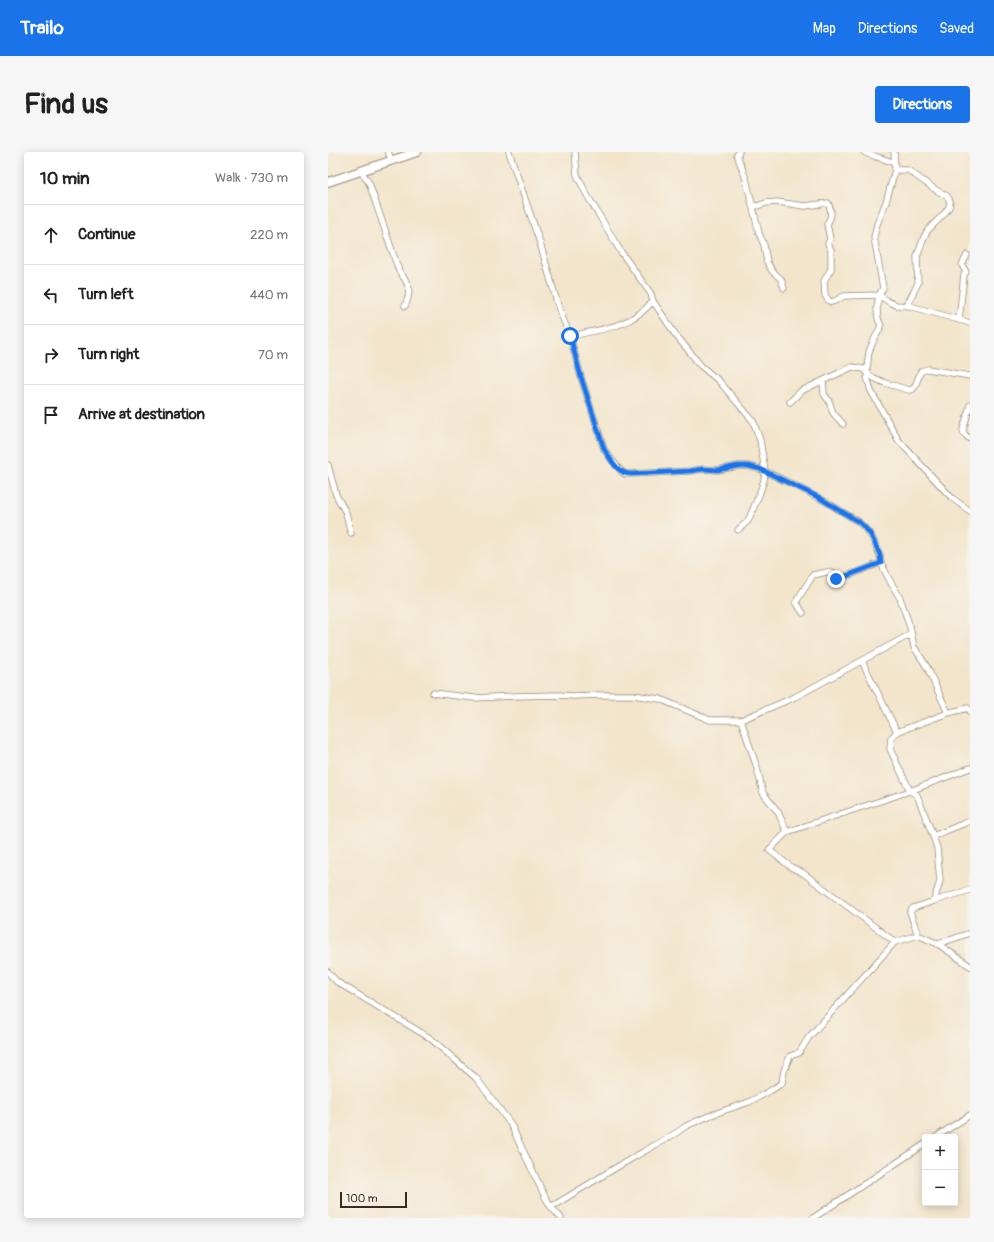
<!DOCTYPE html>
<html lang="en">
<head>
<meta charset="utf-8">
<style>
	:root { --surface:#fff; --page:#f6f6f6; --text:#222; --muted:#767676; --line:#e0e0e0; --accent:#1a73e8 }
	body { margin:0; font-family:Pangolin,sans-serif; background:var(--page); color:var(--text) }
	.controls { position:absolute; right:12px; bottom:12px; display:grid; overflow:hidden; border-radius:4px; box-shadow:0 2px 10px #0003 }
	.controls button { width:36px; height:36px; display:grid; place-items:center; padding:0; border:0; border-bottom:1px solid var(--line); background:var(--surface); color:var(--text); font:20px sans-serif }
	.scale { position:absolute; left:12px; bottom:10px; width:67px; box-sizing:border-box; padding-left:4px; border:2px solid #3b2a1e; border-top:0; font-size:11px; line-height:14px; white-space:nowrap; color:#3b2a1e; -webkit-text-stroke:3px #f7f3e8; paint-order:stroke }
	.stop { position:absolute; width:12px; height:12px; margin:-9px; border:3px solid #1a73e8; border-radius:50%; background:#fff }
	.stop.end { background:#1a73e8; border-color:#fff; box-shadow:0 1px 4px #0008 }
	.list { margin:0; padding:0; list-style:none }
	h2 { display:flex; justify-content:space-between; align-items:center; height:52px; margin:0; padding:0 16px; font-size:17px }
	h2 small { font-size:13px; font-weight:400; color:var(--muted) }
	.list li { display:grid; grid-template-columns:26px 1fr auto; gap:12px; align-items:center; box-sizing:border-box; height:60px; padding:0 16px; border-top:1px solid var(--line) }
	.list b { display:block; font-size:15px; white-space:nowrap }
	.list em { font-size:13px; font-style:normal; color:var(--muted) }
	.icon { flex:none; width:22px; height:22px; fill:none; stroke:currentColor; stroke-width:2; stroke-linecap:round; stroke-linejoin:round }
	.map { position:relative; flex:none; width:642px; height:1066px; overflow:hidden; border-radius:4px }
	header { display:flex; align-items:center; gap:24px; box-sizing:border-box; height:56px; padding:0 20px; background:var(--accent); color:#fff }
	header strong { font-size:19px }
	nav { display:flex; gap:22px; margin-inline-start:auto; font-size:14px }
	.intro { display:flex; align-items:center; justify-content:space-between; box-sizing:border-box; height:96px; padding:0 24px }
	h1 { margin:0; font-size:28px }
	.button { padding:10px 18px; border-radius:4px; background:var(--accent); color:#fff; font-size:14px; font-weight:700 }
	main { display:flex; gap:24px; padding:0 24px }
	aside { flex:1; background:var(--surface); border-radius:4px; box-shadow:0 2px 10px #0003 }
	.map>svg:first-child { display:block }
	.lines { fill:none; stroke-linecap:round; stroke-linejoin:round }
	.minor-casing { stroke:#968875; stroke-width:7 }
	.highway-casing { stroke:#968875; stroke-width:10 }
	.minor { stroke:#fff; stroke-width:5.5 }
	.highway { stroke:#fff; stroke-width:8 }
	.route { stroke:#1a73e8; stroke-width:5 }
</style>
</head>
<body>
<header>
<strong>Trailo</strong>
<nav><a>Map</a><a>Directions</a><a>Saved</a></nav>
</header>
<div class="intro"><h1>Find us</h1><a class="button">Directions</a></div>
<main>
<aside>
<h2>10 min<small>Walk · 730 m</small></h2>
<ul class="list">
<li><svg class="icon" aria-label="ahead" viewBox="0 0 24 24"><path d="M12 20V5M6 11l6-6 6 6"/></svg><div><b>Continue</b></div><em>220 m</em></li>
<li><svg class="icon" aria-label="left" viewBox="0 0 24 24"><path d="M17 20v-9H6M10 6l-5 5 5 5"/></svg><div><b>Turn left</b></div><em>440 m</em></li>
<li><svg class="icon" aria-label="right" viewBox="0 0 24 24"><path d="M7 20v-9h11M14 6l5 5-5 5"/></svg><div><b>Turn right</b></div><em>70 m</em></li>
<li><svg class="icon" aria-label="arrive" viewBox="0 0 24 24"><path d="M6 21V4h12l-3 4 3 4H6"/></svg><div><b>Arrive at destination</b></div></li>
</ul>
</aside>
<div class="map">
<svg width="642" height="1066" viewBox="0 0 642 1066">
	<rect width="100%" height="100%" fill="#f7f3e8"/>
	<filter id="ink" filterUnits="userSpaceOnUse"><feTurbulence type="fractalNoise" baseFrequency=".025" numOctaves="2"/><feDisplacementMap in="SourceGraphic" scale="8" xChannelSelector="R" yChannelSelector="G"/><feConvolveMatrix kernelMatrix="1 2 1 2 8 2 1 2 1" color-interpolation-filters="sRGB"/></filter>
	<filter id="wash" filterUnits="userSpaceOnUse"><feTurbulence type="fractalNoise" baseFrequency=".012" numOctaves="4" result="noise"/><feDisplacementMap in="SourceGraphic" scale="16" xChannelSelector="R" yChannelSelector="G"/><feGaussianBlur stdDeviation="0.9" result="paint"/><feColorMatrix in="noise" values="0 0 0 0 0 0 0 0 0 0 0 0 0 0 0 0 0 1.4 0 .05"/><feComposite in="paint" operator="in"/></filter>
	<g filter="url(#wash)">
		<rect width="100%" height="100%" fill="#f2e5cc"/>
	</g>
	<g filter="url(#ink)">
		<g class="lines">
			<g class="minor-casing">
				<path id="minor" d="M60,0L64,9
					M181,0L212,91L231,157L242,184L253,225L276,297L283,307L294,320L297,322H303L362,319L375,317L390,318L410,314H420L432,317L470,335L500,351L531,370L543,383L552,403L553,411L562,429L572,446L582,475L586,495L599,515L620,561L640,556L642,559
					M411,0L409,3L418,27L431,81L436,93L439,110L444,119L453,127L456,136
					M536,0C545,5 556,6 566,11
					M566,0L567,18L558,50L549,72L546,85L555,136C548,147 547,163 553,174L544,192L541,200L539,216V225L543,239L571,289L624,346L642,359
					M567,18H580L608,38L619,44L622,49L621,55L616,62L600,78L596,85L589,105L590,131L579,153
					M33,19L41,31L71,119C81,131 84,139 77,154
					M424,53L429,54L438,51L449,50L477,54L500,51C504,60 504,64 499,72L502,87L500,92L503,98V117L496,129L497,143L500,148L503,150L507,149L516,144L551,143L561,150L568,153L582,154L642,171
					M325,149L347,182L373,214L391,229L425,269L432,288L437,319L436,328L431,343L420,369L410,378
					M631,168L636,123L638,120L634,113L639,103
					M242,184C274,177 302,176 325,149L323,142L293,100L259,43L249,23L247,0
					M495,229L496,242L501,249L505,261L515,272
					M462,250L473,239L524,215L535,217L539,221L546,226L557,231L581,238L585,237L587,234L593,219L600,217L642,224
					M642,253L635,278L636,282L642,287
					M0,313L8,343L18,361L23,381
					M475,461L468,450L485,423L499,420L508,422V427C524,423 538,416 553,411
					M534,509L569,580
					M105,541L146,546L186,544L230,543L246,544L271,543H305L332,547L382,568H413
					M620,561L569,580L563,586L562,597L582,639L642,616
					M459,680L450,660L435,641L429,616L413,568L467,545L583,482
					M605,684L642,669
					M642,738L606,749L612,729L609,696L605,684L589,643L582,639L459,680L441,698L463,715L475,721L567,790L590,783L610,792L642,814
					M590,783L582,760L585,756L606,749
					M610,792L642,781
					M0,820L9,830L102,886L148,926L182,971L216,1043L223,1055L233,1066
					M608,985L642,963
					M223,1055L289,1015L348,981L358,974L383,963L421,950L442,939L454,931L456,919L462,904L471,901L481,885L567,790
					M485,1066L597,992"/>
			</g>
			<g class="highway-casing">
				<path id="highway" d="M0,30L89,0"/>
			</g>
			<use href="#minor" class="minor"/>
			<use href="#highway" class="highway"/>
		</g>
	</g>
	<g class="lines" filter="url(#ink)">
		<path class="route" d="M242,184L253,225L276,297C283,308 290,322 303,322L362,319L375,317L390,318L410,314H420L432,317L490,345L531,370L539,378L543,383L552,403L553,411C538,416 524,423 508,427"/>
	</g>
</svg>
<div class="controls">
<button>+</button>
<button>−</button>
</div>
<div class="scale">100 m</div>
<div class="stop" style="left:242px;top:184px"></div>
<div class="stop end" style="left:508px;top:427px"></div>
</div>
</main>
</body>
</html>
